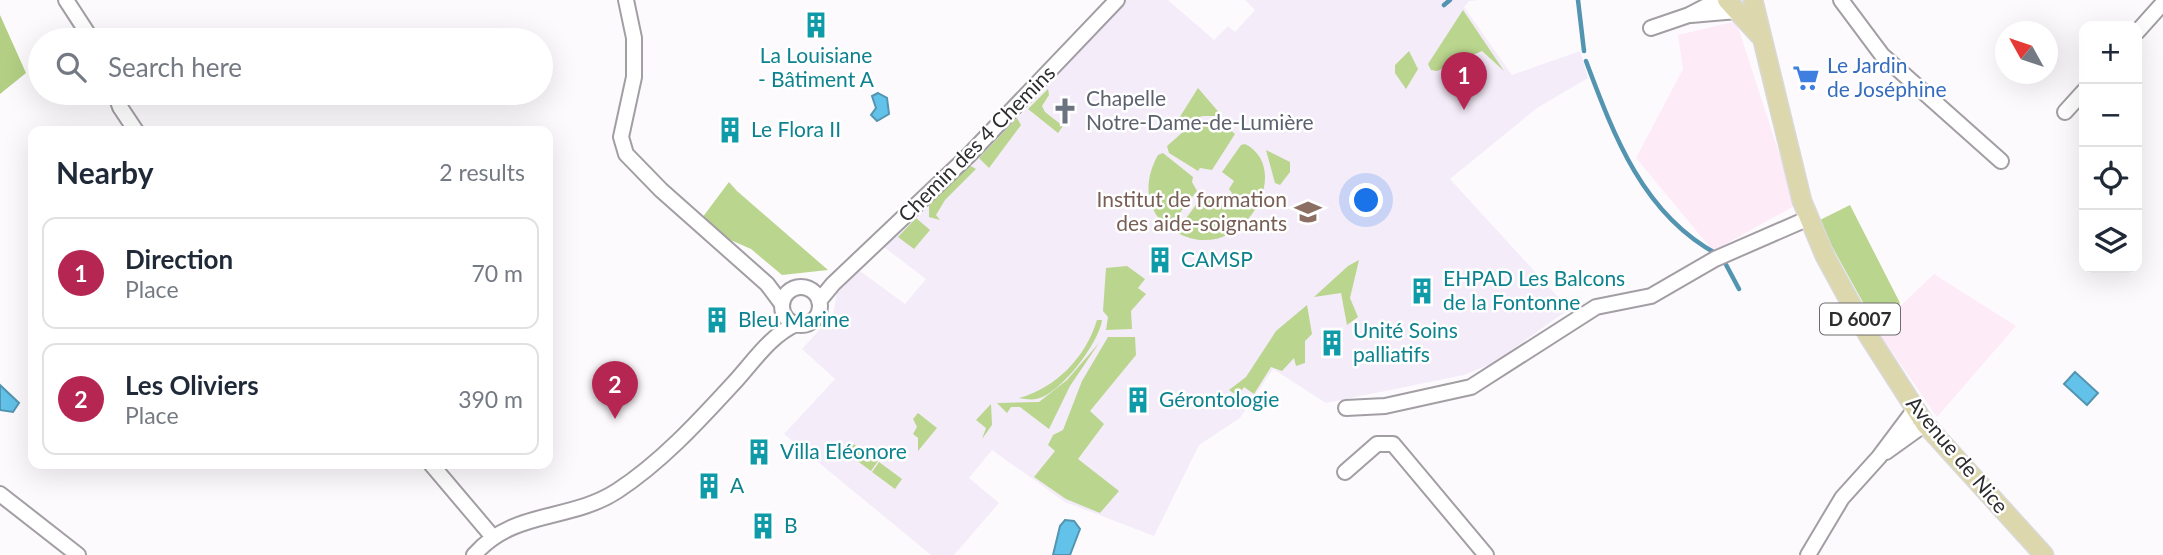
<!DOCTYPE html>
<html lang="en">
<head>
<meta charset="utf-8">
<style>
	:root { --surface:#fff; --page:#f2f2f3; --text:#1f2937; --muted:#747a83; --line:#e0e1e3; --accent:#b62653 }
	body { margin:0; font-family:Lato,sans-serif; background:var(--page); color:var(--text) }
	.controls { position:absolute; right:21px; top:21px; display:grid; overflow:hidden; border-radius:14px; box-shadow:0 7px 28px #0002 }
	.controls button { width:63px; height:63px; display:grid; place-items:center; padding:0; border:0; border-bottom:2px solid var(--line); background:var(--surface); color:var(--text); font:35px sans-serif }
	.compass { position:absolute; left:1995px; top:21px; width:63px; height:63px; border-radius:50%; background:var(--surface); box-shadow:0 7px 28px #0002; rotate:310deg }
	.you { position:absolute; left:1367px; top:201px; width:24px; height:24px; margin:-18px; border:5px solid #fff; border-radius:50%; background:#1a73e8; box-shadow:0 0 0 10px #1a73e833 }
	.badge { display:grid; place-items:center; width:46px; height:46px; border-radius:50%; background:var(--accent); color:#fff; font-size:23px; font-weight:700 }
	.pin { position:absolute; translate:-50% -58px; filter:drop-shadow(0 2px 4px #0008) }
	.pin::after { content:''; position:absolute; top:37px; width:24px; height:21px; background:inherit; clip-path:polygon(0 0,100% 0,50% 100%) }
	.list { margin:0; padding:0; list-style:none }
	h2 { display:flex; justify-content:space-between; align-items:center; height:91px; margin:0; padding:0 28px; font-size:30px }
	h2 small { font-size:23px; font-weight:400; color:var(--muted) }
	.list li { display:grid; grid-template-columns:46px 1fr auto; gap:21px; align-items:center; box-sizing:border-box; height:112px; margin:0 14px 14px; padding:0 14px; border:2px solid var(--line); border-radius:14px }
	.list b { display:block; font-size:26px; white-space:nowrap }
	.list p { margin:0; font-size:23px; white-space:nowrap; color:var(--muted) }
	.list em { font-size:23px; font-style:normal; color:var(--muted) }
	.icon { flex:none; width:38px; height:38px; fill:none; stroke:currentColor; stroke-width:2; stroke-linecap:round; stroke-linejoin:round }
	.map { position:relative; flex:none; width:2163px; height:555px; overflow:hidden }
	.search { position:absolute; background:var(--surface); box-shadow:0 7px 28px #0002; left:28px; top:28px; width:525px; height:77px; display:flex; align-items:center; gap:18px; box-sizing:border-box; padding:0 24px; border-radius:38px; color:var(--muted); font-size:26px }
	.panel { position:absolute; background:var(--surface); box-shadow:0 7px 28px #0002; left:28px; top:126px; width:525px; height:343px; border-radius:14px }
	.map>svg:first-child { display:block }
	.commercial { fill:#fdecf7 }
	.built { fill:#f4ecf9 }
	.green { fill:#bad58e }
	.forest { fill:#b2cf83 }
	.water { fill:#63c2e9; stroke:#5395b1; stroke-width:2 }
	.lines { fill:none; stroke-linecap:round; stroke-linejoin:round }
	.stream { stroke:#5395b1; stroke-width:4.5 }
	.minor-casing { stroke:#a29ea4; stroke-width:18 }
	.major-casing { stroke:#d9d9d9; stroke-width:21 }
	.minor { stroke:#fff; stroke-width:14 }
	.major { stroke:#dcd7ac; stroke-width:18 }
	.labels { text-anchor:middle; stroke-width:5; stroke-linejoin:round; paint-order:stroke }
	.shield { fill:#fff; stroke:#6c6b6d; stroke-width:2 }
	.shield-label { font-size:19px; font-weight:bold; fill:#2d2c2e }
	.culture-label { font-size:21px; fill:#0d838f; stroke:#fff; text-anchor:start }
	.shop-label { font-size:21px; fill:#366cbe; stroke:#fff; text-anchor:start }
	.worship-label { font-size:21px; fill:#5b616d; stroke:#fff; text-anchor:start }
	.street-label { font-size:21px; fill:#2d2c2e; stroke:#fff }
	.education-label { font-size:21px; fill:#785e54; stroke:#fff; text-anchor:end }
</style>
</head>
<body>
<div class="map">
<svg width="2163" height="555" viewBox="0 0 2163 555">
	<rect width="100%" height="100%" fill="#fdfafe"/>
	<path class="commercial" d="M1736,21L1796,205L1713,251L1636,158L1683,69L1678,35Z
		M1934,274L2016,326L1937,417L1876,329Z"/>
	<path class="built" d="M1126,0H1168L1214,40L1228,26L1235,32L1255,10L1245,0H1479L1469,1L1464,7L1512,75L1580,51L1588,78L1537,108L1450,179L1569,309L1493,363L1464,375L1326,403L1273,369L1240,418L1199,445L1154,536L1065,502L992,450L969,478L999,503L954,555H931L784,434L835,379L802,349L833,315L837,293L860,271L905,304L926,279L884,247L1021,115Z"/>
	<path class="green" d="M1463,10L1504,71L1482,51L1437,71L1431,70L1428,64Z
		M1409,51L1418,69L1406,89L1395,73V65Z
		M1198,88L1222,116H1203L1176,123Z
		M1048,89L1049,95L1042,106L1045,112L1063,126L1058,133L1028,109Z
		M1017,118L1021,125L989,168L979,158Z
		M1200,126L1229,129L1235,134L1212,170L1200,168L1198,171L1169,153L1167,146L1184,131Z
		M1245,144C1296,169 1241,269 1176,232L1201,198H1212L1222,206L1232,193L1229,189L1234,181L1222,172L1241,145Z
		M1266,150L1290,162V172L1280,185L1275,183Z
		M1163,153L1193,177L1192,182L1197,191L1168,228C1144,208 1144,180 1158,155Z
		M969,165L976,169L945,200L936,215L940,220L929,217V204Z
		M729,182L737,191L828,270L782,275L751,249L726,238L702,218Z
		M1850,205L1900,303L1876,326L1818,221Z
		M916,218L930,230L914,249L898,237Z
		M1359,260L1350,298L1358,317L1347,325L1341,293L1314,297L1348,266Z
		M1127,266L1145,279L1138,288L1146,294L1131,311L1132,329L1106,330L1108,317L1103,311L1106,268Z
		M1307,305L1312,334L1305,341V363L1296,366L1294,358L1282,371L1271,367L1254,394L1244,387L1238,396L1229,390L1246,377L1276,331Z
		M1097,320H1102C1099,343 1060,395 1036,399C1031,400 1024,399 1019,398C1056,388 1086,357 1097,320Z
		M1108,337H1135L1136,355L1090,411L1104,424L1078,459L1119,491L1100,513L1066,499L1034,477L1055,451L1048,445L1053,435L1063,430L1082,381Z
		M1099,343L1070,386L1049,429L1020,407H1011L1007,413L997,403L1039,402L1067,380Z
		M991,404L992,425L982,439L986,428L976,420Z
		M918,413L937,428L918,451V438L913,434L917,427L913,419Z
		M852,443L878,461L871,471L852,457Z
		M879,462L902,479L895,489L872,472Z"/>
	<path class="forest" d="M0,15L26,73L0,94Z"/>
	<path class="water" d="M878,93L887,98L889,114L877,121L871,115L876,108L872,96Z
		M2075,372L2098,393L2087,405L2064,384Z
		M0,385L19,403L13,412L0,410Z
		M1065,520L1074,521L1080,529L1070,555H1053L1060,526Z"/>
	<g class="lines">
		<path class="stream" d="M1578,0L1584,51
			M1444,5L1450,0
			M1586,61C1614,136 1643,214 1717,254
			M1723,259L1739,289"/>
		<g class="minor-casing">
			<path id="minor" d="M66,0L92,40
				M626,0L634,38V77L621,137L626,154L661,190L767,284L782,304
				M1841,0L1882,55L2001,161
				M1691,15L1737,11
				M1651,28L1689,15L1718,0
				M2137,32L2163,3
				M115,93L120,107L136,131
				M2065,112L2084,91
				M782 306a19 19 0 1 1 38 0a19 19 0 1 1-38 0Z
				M819,301L833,284L968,156L1117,0
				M1346,408L1385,406L1471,387L1596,307L1651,296L1715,259L1809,218
				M1886,452L1925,424
				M431,464L492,536
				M1345,472L1377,444H1393L1486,555
				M0,494L78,555
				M474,555C514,509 569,522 617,491C660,463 697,423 731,386C752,364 769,336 796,324
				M1808,555L1842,498L1879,457L1915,409"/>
		</g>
		<g class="major-casing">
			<path id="major" d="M1727,0L1759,35
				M1753,0L1802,201L1825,256L1868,335L1925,424L2044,555"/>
		</g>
		<use href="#minor" class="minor"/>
		<use href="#major" class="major"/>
	</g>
	<defs>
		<g id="building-bare" transform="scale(2.1)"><path d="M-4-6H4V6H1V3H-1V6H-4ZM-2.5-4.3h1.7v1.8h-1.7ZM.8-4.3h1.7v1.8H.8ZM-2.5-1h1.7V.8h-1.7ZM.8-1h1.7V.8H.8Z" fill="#0f9aa8" stroke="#fff" stroke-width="2.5" paint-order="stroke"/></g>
		<g id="supermarket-bare" transform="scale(2.1)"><path d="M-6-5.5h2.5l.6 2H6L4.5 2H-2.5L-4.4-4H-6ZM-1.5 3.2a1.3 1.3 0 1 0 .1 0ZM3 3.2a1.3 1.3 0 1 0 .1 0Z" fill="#3f7fe0" stroke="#fff" stroke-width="2.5" paint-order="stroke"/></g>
		<g id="church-bare" transform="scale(2.1)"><path d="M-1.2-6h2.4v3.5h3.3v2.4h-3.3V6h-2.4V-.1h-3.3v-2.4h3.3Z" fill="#6b7280" stroke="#fff" stroke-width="2.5" paint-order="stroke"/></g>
		<g id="university-bare" transform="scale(2.1)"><path d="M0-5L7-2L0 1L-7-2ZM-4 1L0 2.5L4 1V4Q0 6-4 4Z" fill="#8d6e63" stroke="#fff" stroke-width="2.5" paint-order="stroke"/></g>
	</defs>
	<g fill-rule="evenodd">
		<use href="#building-bare" x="816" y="25"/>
		<use href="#supermarket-bare" x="1806" y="78"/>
		<use href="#church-bare" x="1065" y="111"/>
		<use href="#building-bare" x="730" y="130"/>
		<use href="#university-bare" x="1308" y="212"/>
		<use href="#building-bare" x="1160" y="260"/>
		<use href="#building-bare" x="1422" y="291"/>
		<use href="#building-bare" x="717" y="320"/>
		<use href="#building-bare" x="1332" y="343"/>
		<use href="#building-bare" x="1138" y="400"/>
		<use href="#building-bare" x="759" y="452"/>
		<use href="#building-bare" x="709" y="486"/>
		<use href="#building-bare" x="763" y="526"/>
	</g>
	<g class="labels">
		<rect class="shield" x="1820" y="303.5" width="80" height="31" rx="5"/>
		<g class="shield-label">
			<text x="1860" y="326">D 6007</text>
		</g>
		<g class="culture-label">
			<text x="816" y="63" text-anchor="middle">La Louisiane<tspan x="816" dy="24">- Bâtiment A</tspan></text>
			<text x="751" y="137">Le Flora II</text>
			<text x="1181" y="267">CAMSP</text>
			<text x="1443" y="286">EHPAD Les Balcons<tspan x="1443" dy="24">de la Fontonne</tspan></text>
			<text x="738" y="327">Bleu Marine</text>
			<text x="1353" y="338">Unité Soins<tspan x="1353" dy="24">palliatifs</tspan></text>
			<text x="1159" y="407">Gérontologie</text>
			<text x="780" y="459">Villa Eléonore</text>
			<text x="730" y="493">A</text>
			<text x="784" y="533">B</text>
		</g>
		<g class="shop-label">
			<text x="1827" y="73">Le Jardin<tspan x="1827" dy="24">de Joséphine</tspan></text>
		</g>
		<g class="worship-label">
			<text x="1086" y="106">Chapelle<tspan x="1086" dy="24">Notre-Dame-de-Lumière</tspan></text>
		</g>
		<g class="street-label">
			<text transform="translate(977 144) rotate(-45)" y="7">Chemin des 4 Chemins</text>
			<text transform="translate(1957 455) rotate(50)" y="7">Avenue de Nice</text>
		</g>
		<g class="education-label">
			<text x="1287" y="207">Institut de formation<tspan x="1287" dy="24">des aide-soignants</tspan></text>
		</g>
	</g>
</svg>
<div class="controls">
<button>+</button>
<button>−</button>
<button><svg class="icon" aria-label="locate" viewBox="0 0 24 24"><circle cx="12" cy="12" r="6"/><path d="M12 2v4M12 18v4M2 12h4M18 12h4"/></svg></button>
<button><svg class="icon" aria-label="layers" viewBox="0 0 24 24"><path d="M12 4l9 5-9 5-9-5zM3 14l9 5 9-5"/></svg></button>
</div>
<svg class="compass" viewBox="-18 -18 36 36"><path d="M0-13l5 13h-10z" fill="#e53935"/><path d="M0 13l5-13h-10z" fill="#747a83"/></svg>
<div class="you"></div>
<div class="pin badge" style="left:1464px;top:110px">1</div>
<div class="pin badge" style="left:615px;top:419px">2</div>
<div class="search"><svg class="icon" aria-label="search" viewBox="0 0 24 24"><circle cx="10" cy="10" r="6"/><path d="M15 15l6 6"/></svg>Search here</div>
<section class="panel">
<h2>Nearby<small>2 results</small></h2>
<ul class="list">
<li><span class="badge">1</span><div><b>Direction</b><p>Place</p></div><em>70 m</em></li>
<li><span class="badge">2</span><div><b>Les Oliviers</b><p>Place</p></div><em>390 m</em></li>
</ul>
</section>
</div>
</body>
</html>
